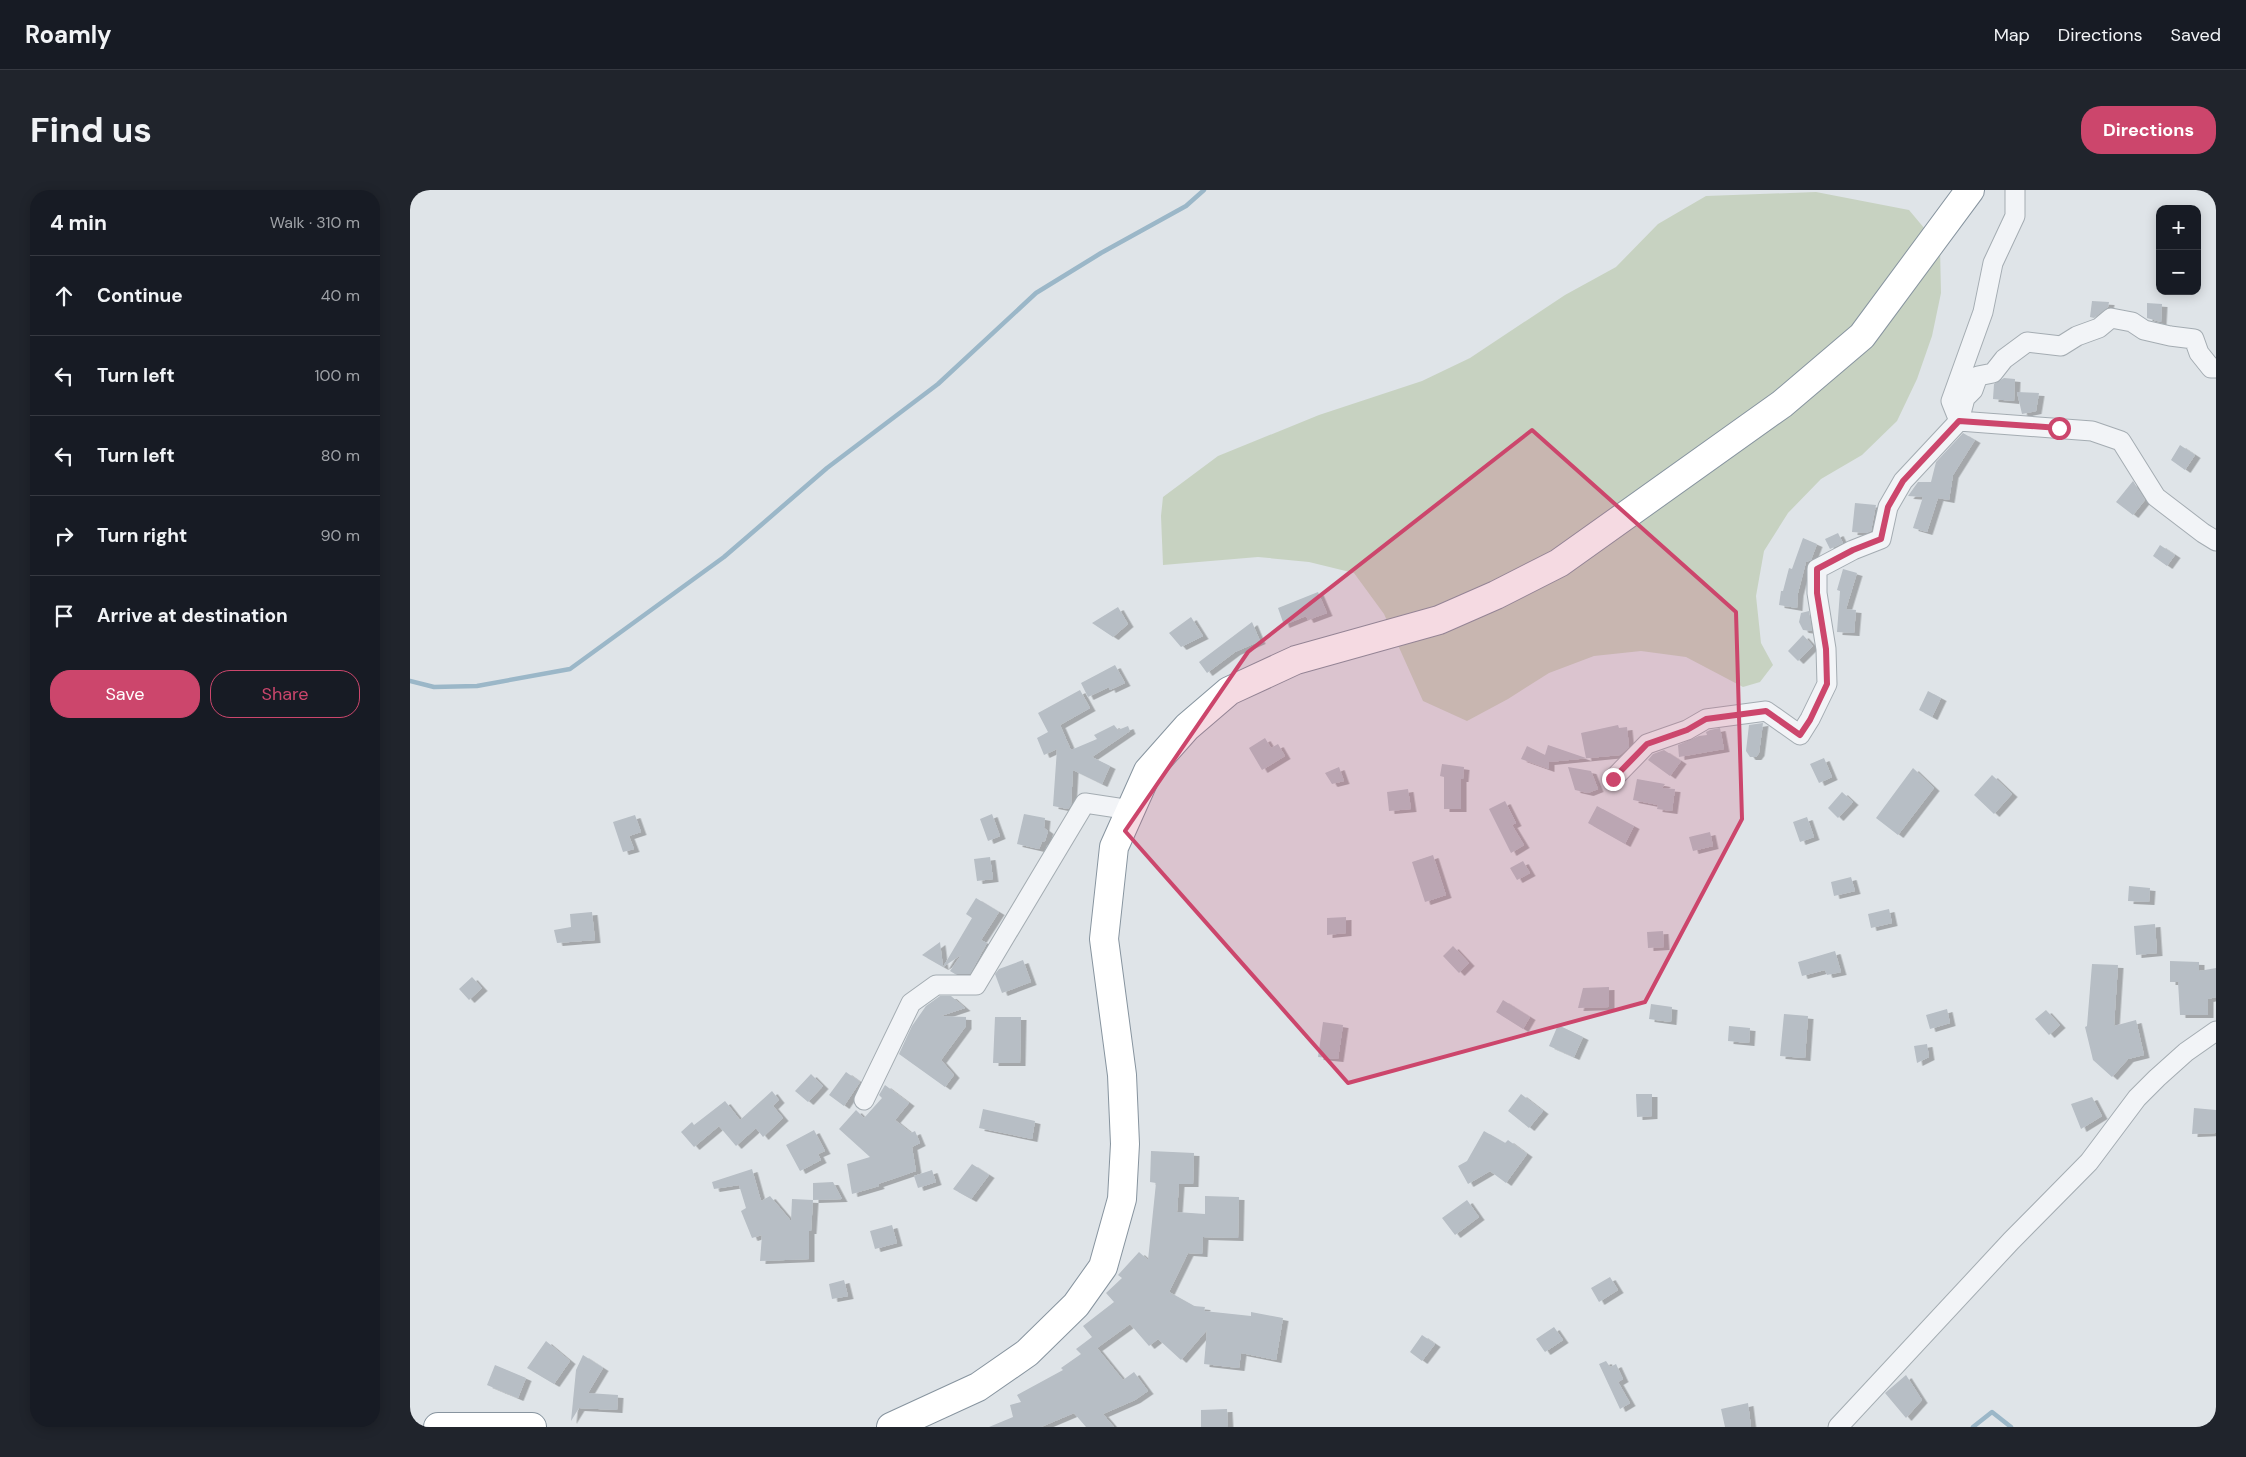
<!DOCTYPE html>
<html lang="en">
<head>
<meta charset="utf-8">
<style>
	:root { --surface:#171b24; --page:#20242c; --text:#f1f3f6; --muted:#9ea1a6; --line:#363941; --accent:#cc466c }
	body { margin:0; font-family:"DM Sans",sans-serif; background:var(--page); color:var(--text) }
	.controls { position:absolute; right:15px; top:15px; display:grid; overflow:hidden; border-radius:10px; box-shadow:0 2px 12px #0003 }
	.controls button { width:45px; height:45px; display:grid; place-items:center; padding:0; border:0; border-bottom:1px solid var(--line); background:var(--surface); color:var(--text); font:25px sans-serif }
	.stop { position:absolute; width:15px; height:15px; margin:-11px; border:4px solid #cc466c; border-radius:50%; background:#fff }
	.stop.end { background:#cc466c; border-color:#fff; box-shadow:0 1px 5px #0008 }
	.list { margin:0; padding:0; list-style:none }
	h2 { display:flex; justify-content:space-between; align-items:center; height:65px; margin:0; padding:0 20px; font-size:21px }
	h2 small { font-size:16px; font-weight:400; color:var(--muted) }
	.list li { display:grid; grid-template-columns:32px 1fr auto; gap:15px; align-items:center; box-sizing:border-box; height:80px; padding:0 20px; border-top:1px solid var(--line) }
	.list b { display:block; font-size:19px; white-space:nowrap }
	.list em { font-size:16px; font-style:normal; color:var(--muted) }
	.actions { display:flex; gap:10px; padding:15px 20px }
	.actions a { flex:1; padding:11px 0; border:1px solid var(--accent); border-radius:20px; text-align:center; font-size:18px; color:var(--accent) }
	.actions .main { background:var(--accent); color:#fff }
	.icon { flex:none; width:28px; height:28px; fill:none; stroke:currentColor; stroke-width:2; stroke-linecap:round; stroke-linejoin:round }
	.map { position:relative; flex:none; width:1806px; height:1237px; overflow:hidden; border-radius:20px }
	header { display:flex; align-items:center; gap:30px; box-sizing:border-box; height:70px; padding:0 25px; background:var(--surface); border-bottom:1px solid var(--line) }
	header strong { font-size:24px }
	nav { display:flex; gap:28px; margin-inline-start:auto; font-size:18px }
	.intro { display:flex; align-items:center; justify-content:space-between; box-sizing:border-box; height:120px; padding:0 30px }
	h1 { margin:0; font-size:35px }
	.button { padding:12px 22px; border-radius:20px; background:var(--accent); color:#fff; font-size:18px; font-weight:700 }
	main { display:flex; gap:30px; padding:0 30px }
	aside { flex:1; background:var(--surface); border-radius:20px; box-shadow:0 2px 12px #0003 }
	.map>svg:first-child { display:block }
	.green { fill:#c7d2c1 }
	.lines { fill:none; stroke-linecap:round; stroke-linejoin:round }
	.stream { stroke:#9bb7c8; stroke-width:4.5 }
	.building { fill:#b7bec5; filter:url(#shadow) }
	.minor-casing { stroke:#a4acb2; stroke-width:21 }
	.trunk-casing { stroke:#87949f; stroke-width:30 }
	.minor { stroke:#f2f4f7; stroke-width:19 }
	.trunk { stroke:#fff; stroke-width:28 }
	.route { stroke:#cc466c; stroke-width:6 }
	.marked { fill:#cc466c; fill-opacity:0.2; stroke:#cc466c; stroke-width:4; stroke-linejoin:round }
</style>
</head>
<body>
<header>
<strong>Roamly</strong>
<nav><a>Map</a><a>Directions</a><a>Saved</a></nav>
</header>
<div class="intro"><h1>Find us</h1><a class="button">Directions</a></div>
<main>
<aside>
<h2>4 min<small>Walk · 310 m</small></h2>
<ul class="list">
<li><svg class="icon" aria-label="ahead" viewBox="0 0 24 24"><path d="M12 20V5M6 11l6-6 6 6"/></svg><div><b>Continue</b></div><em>40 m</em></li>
<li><svg class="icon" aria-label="left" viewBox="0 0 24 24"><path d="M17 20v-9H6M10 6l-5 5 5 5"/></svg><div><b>Turn left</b></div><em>100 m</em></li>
<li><svg class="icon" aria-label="left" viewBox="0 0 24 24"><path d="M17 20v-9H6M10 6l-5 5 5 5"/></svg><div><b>Turn left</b></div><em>80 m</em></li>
<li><svg class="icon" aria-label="right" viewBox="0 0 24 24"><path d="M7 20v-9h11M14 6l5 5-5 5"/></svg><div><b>Turn right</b></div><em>90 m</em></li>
<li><svg class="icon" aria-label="arrive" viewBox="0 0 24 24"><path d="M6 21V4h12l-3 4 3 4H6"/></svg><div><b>Arrive at destination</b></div></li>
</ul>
<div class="actions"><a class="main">Save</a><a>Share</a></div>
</aside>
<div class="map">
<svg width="1806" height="1237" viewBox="0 0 1806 1237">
	<defs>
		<filter id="shadow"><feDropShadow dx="5.5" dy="3" stdDeviation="0" flood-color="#0004"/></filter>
	</defs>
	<rect width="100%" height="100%" fill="#dfe4e8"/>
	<path class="green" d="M1406,2L1499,20L1530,57L1531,103L1522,146L1507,189L1487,231L1452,265L1411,289L1378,323L1354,361L1346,406L1351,453L1363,475L1350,492L1333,497L1276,467L1231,461L1184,466L1139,483L1098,509L1057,531L1013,511L974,424L944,383L899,372L848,367L753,375L751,326L753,307L808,266L909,225L1012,191L1060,168L1155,105L1206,77L1248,34L1296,6Z"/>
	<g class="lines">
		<path class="stream" d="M0,491L24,497L67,496L160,479L314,367L417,278L528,194L626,103L691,63L776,16L794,0
			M1563,1237L1582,1222L1601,1237"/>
	</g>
	<path class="building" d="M1682,111L1699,112L1698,117L1684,128L1680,127Z
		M1737,113L1752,114L1751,132L1737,128Z
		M1594,188L1605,189L1604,211L1583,209L1584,194Z
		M1607,202L1629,203L1626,221L1612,224Z
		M1553,243L1565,250L1543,285L1539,310L1528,308L1517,342L1503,338L1513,307L1498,306L1508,292H1521L1526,272Z
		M1770,255L1785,265L1775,280L1761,270Z
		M1723,291L1735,310L1723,325L1706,312Z
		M1445,313L1466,315L1461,341L1456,343L1442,342Z
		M1428,343L1433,353L1420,359L1415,349Z
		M1393,348L1407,354L1401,370L1396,372L1388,403L1387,418L1369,415L1371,401H1373L1379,378L1382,379Z
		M1750,355L1765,365L1757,376L1743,366Z
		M1433,379L1447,383L1436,419L1446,420L1444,443L1427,442L1430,401L1427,400Z
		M908,402L917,423L898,430L896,426L874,435L868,418Z
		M708,417L718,434L703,447L682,433Z
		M1399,421L1402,441L1393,440L1389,432L1391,423Z
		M781,427L793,446L771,457L759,443Z
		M842,432L850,451L825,462L797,483L789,472Z
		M1393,445L1403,456L1388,471L1378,461Z
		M705,475L715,493L700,500L699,497L678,507L671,493Z
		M670,500L680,518L650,535L661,560L687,549L684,545L704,535L708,540L718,536L720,541L682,567L700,576L692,594L663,580L661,615L658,619L643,616L647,559L634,565L627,548L638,542L628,523Z
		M1518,501L1531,508L1522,527L1509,520Z
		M1353,533L1349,563L1346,567H1340L1336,561L1339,535Z
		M1208,535L1209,538L1217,537L1219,557L1210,565L1139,572V579L1111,569L1117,556L1135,565L1138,555L1176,568L1171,543Z
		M1310,538L1314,559L1269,567L1268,555L1289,546L1297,545L1296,542L1300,540Z
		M855,548L861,558L868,554L875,566L852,580L839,558Z
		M1254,560L1271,571L1260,586L1238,570L1243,564Z
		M1414,568L1422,587L1409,593L1400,574Z
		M1032,574L1054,577L1053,589H1051V619H1034V587L1030,586Z
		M929,577L934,591L922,594L915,583Z
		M1158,577L1181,581L1188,599L1178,603L1165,600Z
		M1503,578L1524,598L1488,645L1466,628Z
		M1582,585L1602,604L1584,624L1564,605Z
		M1227,589L1255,594L1252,598L1265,599L1262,621L1247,619L1248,615L1223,610Z
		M998,599L1001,619L979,621L977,602Z
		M1432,602L1443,612L1428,628L1418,618Z
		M1095,611L1106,633L1102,635L1114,655L1101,663L1079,619Z
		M1187,616L1224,636L1215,654L1178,633Z
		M582,624L590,646L578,651L570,629Z
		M614,624L635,628L634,638L638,641L635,651L632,652L629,659L607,654Z
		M225,625L231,642L219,646L224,659L213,662L203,632Z
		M1397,627L1404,647L1390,652L1383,632Z
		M1300,642L1303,656L1283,661L1279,647Z
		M1023,665L1036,705L1015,712L1002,672Z
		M580,667L583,689L567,691L564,669Z
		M1113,671L1120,683L1107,690L1100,678Z
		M1441,687L1445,701L1424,706L1421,692Z
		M1719,696L1740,698L1739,712L1718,711Z
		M566,708L589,722L571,750L577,753L560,784H545L540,781L551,765L533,777L562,728L556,724Z
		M1479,719L1482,733L1461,738L1458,724Z
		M182,722L185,750L147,753L144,740L161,737L160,724Z
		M936,727V743L917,745V728Z
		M1745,734L1747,763L1726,765L1724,736Z
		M1253,741L1254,757L1238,758L1237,742Z
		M530,752L533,777L512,765Z
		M1043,756L1059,773L1049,783L1033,766Z
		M1425,761L1431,782L1417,785L1415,780L1392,786L1388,772Z
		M613,770L621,792L592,803L585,784L589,779Z
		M1760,771L1789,772V781L1806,778V807L1798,809V825H1770L1768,792H1760Z
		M1682,774L1708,775L1704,836L1726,830L1734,865L1718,869L1702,887L1683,870L1675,837L1677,836Z
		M62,787L72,798L59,810L49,799Z
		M1199,797V817L1168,818L1173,798Z
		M530,806H541L555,818L531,826L556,827V836L531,870L544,885L535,897L489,864L502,836L516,816Z
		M1093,810L1120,827L1113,839L1086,822Z
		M1241,814L1262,817L1261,832L1239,829Z
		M1537,819L1540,833L1520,839L1516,825Z
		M1636,820L1650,835L1639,845L1625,829Z
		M1374,824L1398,826L1395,868L1370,866Z
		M585,827H611L610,873H583Z
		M913,832L933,835L928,869L908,867Z
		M1148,835L1173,847L1164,867L1139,856Z
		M1319,836L1340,838L1339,853L1318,851Z
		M1517,854L1519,867L1507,873L1504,856Z
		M436,882L450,892L434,916L419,905Z
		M401,884L413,896L398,912L385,901Z
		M475,895L499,913L485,930L501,943L505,941L510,953L502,957L506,981L468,994L469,996L442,1004L437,974L460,967L429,939L446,920L454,928L472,908L469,905Z
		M362,901L369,910L363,916L373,928L353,947L346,938L326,956L309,936L284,957L271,942L282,932L284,935L315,911L330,930Z
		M1111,904L1133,921L1119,938L1098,921Z
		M1226,904H1242V926L1227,927Z
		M1682,907L1692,926L1671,939L1661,914Z
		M1784,918L1806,920V943L1782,944Z
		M573,919L625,931L622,949L569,938Z
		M404,940L415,961L408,964L411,970L390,981L376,955Z
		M1074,941L1095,953L1098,950L1117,964L1096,993L1080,981L1058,994L1048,976L1057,971Z
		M741,961L784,963L783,994H769L767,1022L795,1024V1006L829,1007L828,1048L793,1047L792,1064L778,1063L759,1102L784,1116L795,1117L794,1121L841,1126V1122L873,1128L866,1170L831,1163L829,1178L794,1174L797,1140L771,1170L748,1149L739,1156L720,1134L687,1158L713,1190L724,1182L738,1201L725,1210L693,1224L704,1237H676L664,1223L631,1237H579L603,1227L600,1215L611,1212L607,1205L653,1180L651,1178L671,1164L666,1159L682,1147L673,1136L704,1112L696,1103L712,1088L708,1085L729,1062L738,1070L746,993L740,992Z
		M562,974L579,985L561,1009L543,999Z
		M342,979L351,1011L360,1006L381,1031L382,1009L403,1010L401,1041H399V1069L350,1071L352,1045L342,1048L331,1021L336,1018L329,995L304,999L302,992Z
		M522,980L526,992L508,998L504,986Z
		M423,992L432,1009L403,1010V993Z
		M1057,1010L1069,1027L1045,1045L1032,1028Z
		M482,1035L487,1053L465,1059L460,1041Z
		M1200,1087L1208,1100L1189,1112L1181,1098Z
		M434,1090L438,1106L422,1109L419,1094Z
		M1144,1137L1153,1150L1135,1162L1126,1149Z
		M1012,1145L1025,1154L1012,1171L1000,1162Z
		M136,1151L160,1171L144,1194L117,1178Z
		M173,1165L193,1178L178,1203L208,1205L207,1220L169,1218L161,1231L166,1180Z
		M1196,1171L1200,1177L1206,1174L1213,1189L1208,1192L1220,1213L1210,1219L1189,1174Z
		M85,1175L116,1188L108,1208L77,1195Z
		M1496,1185L1512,1210L1496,1228L1475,1203Z
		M1338,1213L1341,1237H1315L1311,1219Z
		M817,1219L818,1237H791V1220Z"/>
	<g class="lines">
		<g class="minor-casing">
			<path id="minor" d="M1605,0V26L1583,73L1573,122L1541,211L1549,231L1682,241L1711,251L1746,307L1793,343L1806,351
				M1203,589L1237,554L1277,540L1296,529L1356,521L1390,545L1400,529L1417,494L1416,459L1407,403V379L1443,360L1471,349L1478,317L1493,291L1549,231L1555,208L1563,200L1568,186L1583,183L1594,169L1617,152L1651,156L1667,146L1689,138L1701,128L1722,132L1734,140L1760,146L1784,149L1789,163L1801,178H1806
				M454,910L501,813L526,795H566L675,613L721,620
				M1428,1237L1601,1051L1679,972L1727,908L1747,888L1776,862L1806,841"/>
		</g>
		<g class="trunk-casing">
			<path id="trunk" d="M28,1237H122
				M481,1237L568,1197L617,1163L666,1115L693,1077L712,1009L715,954L712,885L694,749L704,657L738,581L777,537L819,501L886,470L1029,430L1086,405L1149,373L1372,214L1452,146L1560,0"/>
		</g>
		<use href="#minor" class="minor"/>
		<use href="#trunk" class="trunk"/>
	</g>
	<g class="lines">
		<path class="route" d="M1203,589L1237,554L1277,540L1296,529L1356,521L1390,545L1400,530L1417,494L1416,459L1407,403V379L1443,360L1471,349L1478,317L1493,291L1549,231L1649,238"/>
	</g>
	<path class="marked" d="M1122,240L1326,422L1332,629L1235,812L938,893L715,641L838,462Z"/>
</svg>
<div class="controls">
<button>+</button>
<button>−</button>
</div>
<div class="stop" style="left:1649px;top:238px"></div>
<div class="stop end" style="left:1203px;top:589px"></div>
</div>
</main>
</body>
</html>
